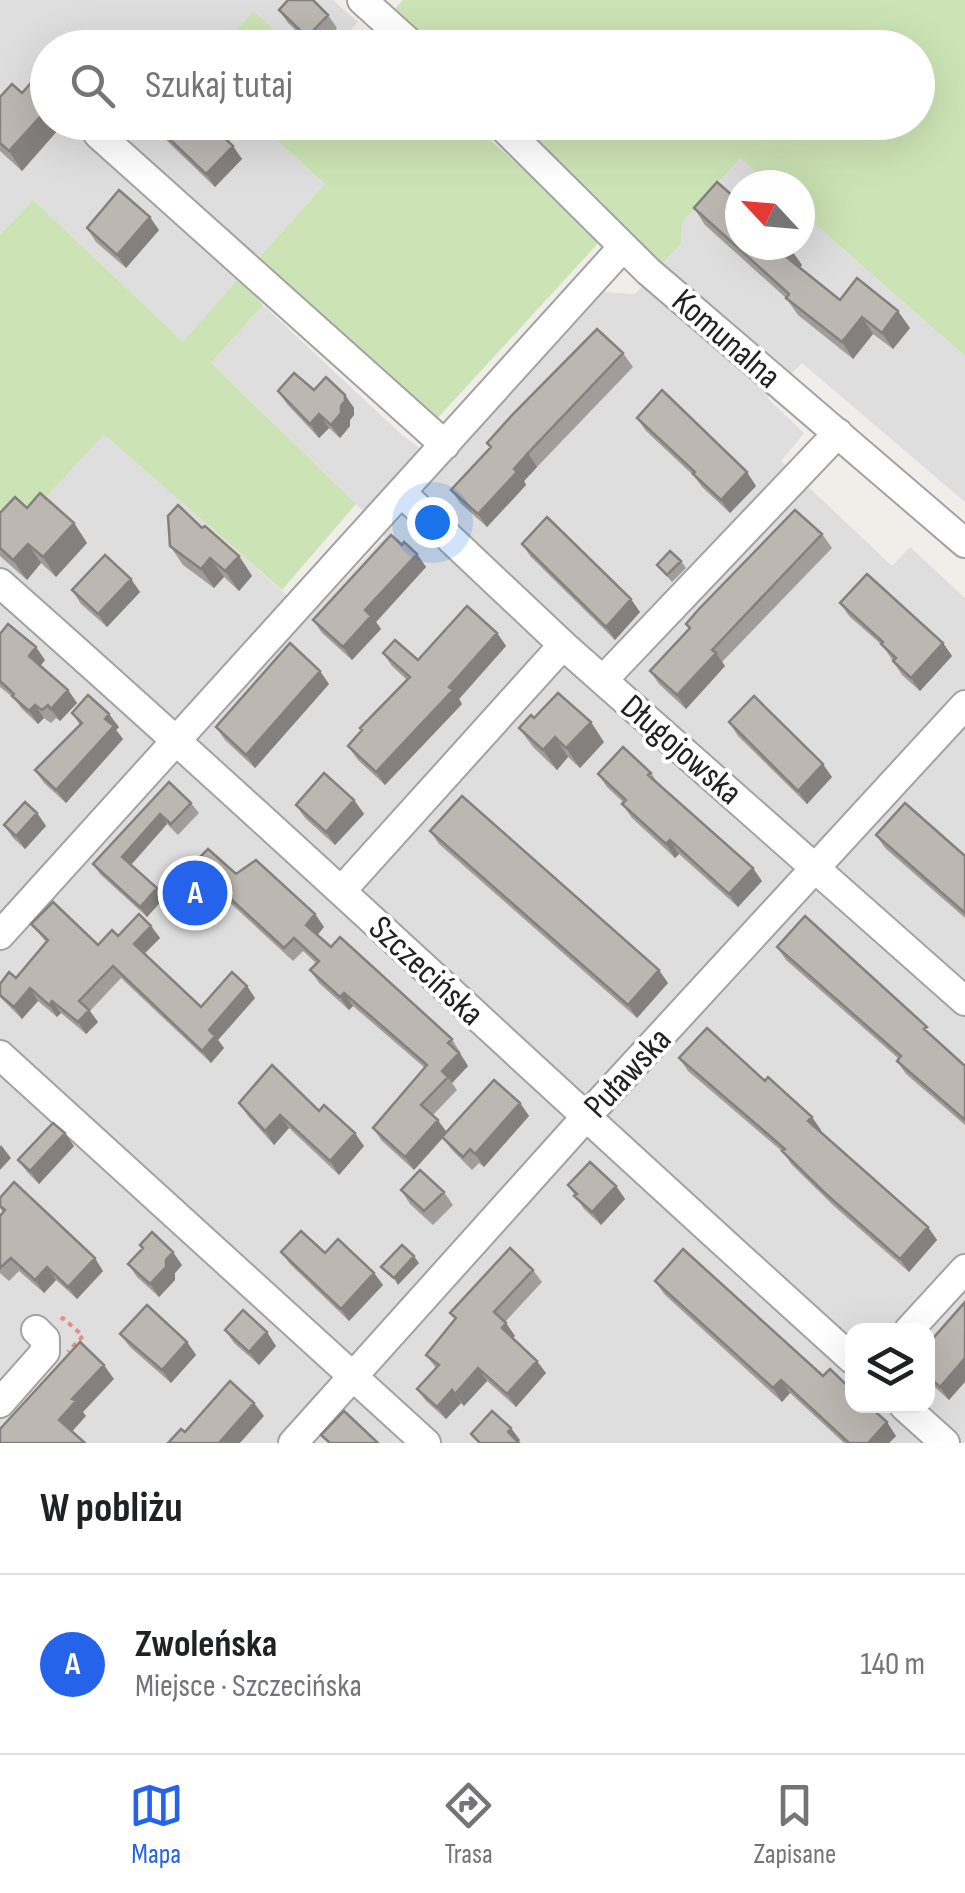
<!DOCTYPE html>
<html lang="pl">
<head>
<meta charset="utf-8">
<style>
	:root { --surface:#fff; --page:#f6f6f6; --text:#202124; --muted:#757577; --line:#e0e0e0; --accent:#2563eb }
	body { margin:0; font-family:"Sofia Sans Condensed",sans-serif; background:var(--page); color:var(--text) }
	.controls { position:absolute; right:30px; bottom:30px; display:grid; overflow:hidden; border-radius:20px; box-shadow:0 10px 40px #0002 }
	.controls button { width:90px; height:90px; display:grid; place-items:center; padding:0; border:0; border-bottom:2px solid var(--line); background:var(--surface); color:var(--text); font:50px sans-serif }
	.compass { position:absolute; left:725px; top:170px; width:90px; height:90px; border-radius:50%; background:var(--surface); box-shadow:0 10px 40px #0002; rotate:296deg }
	.you { position:absolute; left:432px; top:522px; width:35px; height:35px; margin:-25px; border:8px solid #fff; border-radius:50%; background:#1a73e8; box-shadow:0 0 0 15px #1a73e833 }
	.badge { display:grid; place-items:center; width:65px; height:65px; border-radius:50%; background:var(--accent); color:#fff; font-size:32px; font-weight:700 }
	.pin { position:absolute; translate:-50% -50%; border:5px solid #fff; box-shadow:0 2px 10px #0006 }
	.list { margin:0; padding:0; list-style:none }
	h2 { display:flex; justify-content:space-between; align-items:center; height:130px; margin:0; padding:0 40px; font-size:42px }
	h2 small { font-size:32px; font-weight:400; color:var(--muted) }
	.list li { display:grid; grid-template-columns:65px 1fr auto; gap:30px; align-items:center; box-sizing:border-box; height:180px; padding:0 40px; border-top:2px solid var(--line) }
	.list b { display:block; font-size:38px; white-space:nowrap }
	.list p { margin:0; font-size:32px; white-space:nowrap; color:var(--muted) }
	.list em { font-size:32px; font-style:normal; color:var(--muted) }
	.icon { flex:none; width:55px; height:55px; fill:none; stroke:currentColor; stroke-width:2; stroke-linecap:round; stroke-linejoin:round }
	.map { position:relative; flex:none; width:965px; height:1443px; overflow:hidden }
	.search { position:absolute; background:var(--surface); box-shadow:0 10px 40px #0002; left:30px; right:30px; top:30px; height:110px; display:flex; align-items:center; gap:25px; box-sizing:border-box; padding:0 35px; border-radius:55px; color:var(--muted); font-size:38px }
	.sheet { height:310px; background:var(--surface) }
	nav { display:flex; justify-content:space-around; align-items:center; box-sizing:border-box; height:140px; border-top:2px solid var(--line); background:var(--surface); font-size:28px; color:var(--muted) }
	nav a { display:grid; justify-items:center; gap:5px }
	nav .on { color:var(--accent) }
	.map>svg:first-child { display:block }
	.residential { fill:#dfdede; fill-rule:evenodd }
	.grass { fill:#cce4b5 }
	.lines { fill:none; stroke-linecap:round; stroke-linejoin:round }
	.minor-casing { stroke:#a2a2a2; stroke-width:32 }
	.path { stroke:#ea8c80; stroke-width:4; stroke-dasharray:5 5; stroke-linecap:butt }
	.minor { stroke:#fff; stroke-width:28 }
	.wall { fill:#a39d99 }
	.shaded-wall { fill:#84807d }
	.building { fill:#bdb7b2; stroke:#84807d; stroke-width:2.5 }
	.labels { text-anchor:middle; stroke-width:8; stroke-linejoin:round; paint-order:stroke }
	.street-label { font-size:35px; fill:#212121; stroke:#fff }
</style>
</head>
<body>
<div class="map">
<svg width="965" height="1443" viewBox="0 0 965 1443">
	<rect width="100%" height="100%" fill="#f0eee9"/>
	<path class="residential" d="M0,0H333L358,22L335,47H292L254,11L220,47L48,48V122L102,123L86,141L239,278L183,343L33,200L0,235Z
		M103,123H258L325,184L255,262Z
		M741,157L772,185H740V245H800V211L965,356V502L802,363L767,398L804,433L781,461L892,566L910,547L965,598V1443H0V547L104,433L310,616L385,537L361,509L211,363L263,305L401,434L444,466L604,292L635,294L681,244L682,223ZM852,1330H928V1406H852Z"/>
	<path class="grass" d="M403,0H965V356L800,211V185H772L740,158L682,223L681,244L663,263L624,232L603,203L515,123L918,122V48L433,47L393,11Z
		M254,11L292,47H220Z
		M372,122L376,126L380,122L471,123L602,239L435,421L255,262L325,184L258,123Z
		M33,200L183,342L239,278L263,305L211,363L356,504L282,590L104,434L0,547V235Z"/>
	<g class="lines">
		<g class="minor-casing">
			<path id="minor" d="M362,0L415,48
				M498,122L648,271L965,543
				M98,134L445,445
				M402,493L563,645L965,1001
				M0,583C288,838 567,1102 852,1359
				M603,680L838,433
				M342,890L563,645
				M0,935L623,247
				M0,1055L426,1443
				M909,1330L965,1269
				M0,1403L45,1352V1339L36,1330
				M904,1406L945,1443
				M293,1443L585,1118L965,705"/>
		</g>
		<path class="path" d="M61,1320L63,1318L83,1336L68,1352"/>
		<use href="#minor" class="minor"/>
	</g>
	<path class="wall" d="M279,10L328,15L337,28L318,48H314L288,23Z
		M0,97L48,122H65L22,171L0,151Z
		M164,122H235L240,129L228,142L242,159L215,187L167,141L158,128Z
		M733,196L740,207V245L802,265L800,268L840,300L910,328L893,349L873,334L853,359L798,315L786,298L705,225L694,208Z
		M87,228L159,230L126,268L96,242Z
		M623,353L633,367L537,467L524,481L526,485L487,527L460,503L451,490L490,448L487,443Z
		M314,390L345,395L354,408V415L350,420V426L340,438L329,428L319,438L287,404L278,391Z
		M637,418L756,486L730,513L702,487L694,476L646,431Z
		M27,508L74,523L87,543L56,577L41,563L27,580L0,556V513Z
		M202,528L239,556L252,576L239,591L224,577L214,588L183,565L170,546Z
		M822,534L832,548L722,662L725,666L686,709L659,684L650,671L689,629L686,624Z
		M522,544L640,612L615,640L531,557Z
		M402,545L417,554L426,567L376,622L381,629L352,660L322,633L313,620Z
		M681,561L686,568L672,582L657,565Z
		M131,579L140,592L107,627L81,604L72,590Z
		M840,603L943,643L952,656L920,691L902,675L883,646L849,616Z
		M497,633L506,646L459,699L462,704L385,785L358,760L348,746L407,680L392,666L383,653L418,660Z
		M0,634L45,660L40,666L68,690L77,703L60,721L56,718L51,723L44,718L38,724L21,708L15,699L0,687Z
		M329,684L255,768L225,740L216,727Z
		M72,713L119,727L116,730L123,739L66,803L44,783L35,770L80,725Z
		M534,718L604,742L580,768L568,757L557,770L533,747L519,728Z
		M729,722L832,777L807,804L738,736Z
		M651,773L659,785L762,881L738,907L679,854L675,858L632,818L622,804L624,803L607,787L598,774Z
		M169,782L191,803L199,813L178,835L167,824L131,865L164,898L147,917L100,874L93,864Z
		M354,800L364,814L335,845L305,818L296,805Z
		M37,813L46,826L25,849L13,838L4,825Z
		M430,831L668,983L637,1018L439,844Z
		M876,835L965,856V918L885,848Z
		M193,864L236,874L315,914L324,927L317,935L331,947L452,1039L468,1066L452,1083L457,1090L433,1115L447,1132L520,1103L529,1116L484,1167L479,1163L472,1170L452,1150L443,1138L414,1170L382,1141L373,1128L425,1068L353,1006L349,1010L319,983L310,970L316,963L303,951L293,961L202,877Z
		M31,924L98,945L118,936L151,926L160,938L144,954L201,1007L255,998L218,1040L224,1048L211,1063L121,978L90,1011L98,1022L86,1034L61,1013L57,1017L38,1001L22,1019L0,997V984L16,978L46,942Z
		M777,947L936,1040L965,1066V1125L906,1074L897,1061L899,1059L786,960Z
		M679,1058L821,1130L820,1132L928,1227L937,1240L909,1272L835,1207L791,1164L784,1153L688,1071Z
		M239,1103L319,1111L364,1146L339,1175L289,1128L274,1145L248,1116Z
		M74,1146L39,1184L28,1173L18,1160Z
		M568,1185L616,1186L625,1199L601,1225L584,1209Z
		M401,1190L444,1192L453,1205L433,1225L410,1204Z
		M0,1198L103,1271L77,1299L56,1280L44,1293L19,1271L9,1281L0,1273V1216L3,1213L0,1208Z
		M281,1252L325,1253L374,1273L383,1285L349,1321L290,1264Z
		M128,1264L182,1265L175,1273V1280L159,1297L137,1277Z
		M533,1270L542,1282L505,1322L515,1336L513,1338L546,1373L516,1407L487,1381L464,1406L461,1403L446,1419L426,1401L417,1389L436,1368L426,1355L455,1319L450,1313Z
		M655,1281L823,1376L896,1436L889,1443H844L790,1393L782,1402L664,1294Z
		M225,1330L276,1346L259,1365L234,1343Z
		M120,1334L187,1342L196,1355L171,1383L130,1347Z
		M928,1344L949,1400L928,1381Z"/>
	<path class="shaded-wall" d="M48,108V122H65L22,171L9,151Z
		M233,146L242,159L215,187L206,174Z
		M150,217L159,230L126,268L117,255Z
		M790,248L802,265L796,272L784,255Z
		M898,311L910,328L893,349L882,333Z
		M862,317L873,334L853,359L842,342Z
		M345,395L354,408V415L350,420V426L340,438L331,425Z
		M319,414L329,428L319,438L310,424Z
		M528,453L537,467L524,481L526,485L487,527L478,514Z
		M747,472L756,486L730,513L721,500Z
		M74,523L87,543L56,577L43,557Z
		M28,544L41,563L27,580L13,560Z
		M417,554L426,567L376,622L381,629L352,660L343,647L365,610Z
		M239,556L252,576L239,591L225,571Z
		M210,558L224,577L214,588L201,569Z
		M131,579L140,592L107,627L98,614Z
		M631,599L640,612L615,640L606,627Z
		M497,633L506,646L459,699L462,704L385,785L376,772L449,687Z
		M943,643L952,656L920,691L911,678Z
		M36,647L45,660L38,669L29,656Z
		M716,653L725,666L686,709L677,695Z
		M320,671L329,684L255,768L246,755Z
		M68,690L77,703L60,721L51,709Z
		M35,705L44,718L38,724L29,711Z
		M109,714L119,727L116,730L123,739L66,803L56,790Z
		M591,722L604,742L580,768L566,748Z
		M555,737L568,757L557,770L543,750Z
		M823,764L832,777L807,804L798,791Z
		M354,800L364,814L335,845L326,832Z
		M37,813L46,826L25,849L16,836Z
		M160,814L167,824L129,867L122,857Z
		M670,840L679,854L675,858L666,844Z
		M753,868L762,881L738,907L729,894Z
		M157,888L164,898L147,917L140,907Z
		M315,914L324,927L315,938L306,925Z
		M151,926L160,938L142,956L134,944Z
		M659,970L668,983L637,1018L628,1005Z
		M247,986L255,998L218,1040L224,1048L211,1063L202,1051L209,1030Z
		M30,988L38,1001L22,1019L14,1007Z
		M344,993L353,1006L349,1010L340,997Z
		M52,1001L61,1013L57,1017L49,1005Z
		M89,1010L98,1022L86,1034L78,1022Z
		M459,1053L468,1066L452,1083L442,1071Z
		M520,1103L529,1116L484,1167L475,1154Z
		M280,1115L289,1128L274,1145L265,1131Z
		M812,1117L821,1130L817,1134L808,1121Z
		M438,1120L447,1133L414,1170L405,1157Z
		M65,1133L74,1146L39,1184L30,1171Z
		M355,1133L364,1146L339,1175L330,1161Z
		M1,1145L11,1158L0,1170V1147Z
		M616,1186L625,1199L601,1225L592,1212Z
		M928,1227L937,1240L909,1272L900,1259Z
		M173,1252L182,1265L175,1273V1280L159,1297L150,1284Z
		M414,1256L419,1263L398,1285L394,1278Z
		M95,1258L103,1271L77,1299L68,1287Z
		M47,1267L56,1280L44,1293L35,1280Z
		M374,1273L383,1285L349,1321L341,1309Z
		M506,1323L515,1336L511,1340L502,1328Z
		M267,1332L276,1346L259,1365L249,1352Z
		M187,1342L196,1355L171,1383L162,1370Z
		M965,1358V1382L949,1400L940,1387Z
		M537,1361L546,1373L516,1407L507,1394Z
		M104,1365L114,1379L83,1412L86,1416L69,1435L59,1420L72,1399Z
		M478,1368L487,1381L464,1406L455,1394Z
		M781,1380L790,1393L782,1402L773,1388Z
		M452,1390L461,1403L446,1419L437,1407Z
		M254,1403L264,1416L240,1443H219Z
		M887,1422L896,1436L889,1443H868Z
		M511,1428L520,1440L518,1443L508,1432Z"/>
	<path class="building" d="M288,0H313L328,15L307,37L279,10Z
		M38,75L48,84V108L9,151L0,143V97L12,84L22,93Z
		M164,122H225L217,131L233,146L206,174L158,128Z
		M717,182L733,196L730,199L740,208V245H786L790,248L784,255L840,300L857,278L898,311L882,333L862,317L842,342L786,298L789,294L694,208Z
		M119,190L150,217L117,255L87,228Z
		M597,329L623,353L528,453L514,469L517,472L478,514L451,490L491,447L487,443L514,413Z
		M294,373L314,390L326,377L345,395V401L341,406V413L331,425L319,414L310,424L278,391Z
		M662,390L747,472L721,500L693,474L695,472L637,418Z
		M40,493L74,523L43,557L28,544L13,560L0,548V513L15,497L27,508Z
		M178,505L202,528L205,526L239,556L225,571L210,558L201,569L170,546L168,516Z
		M795,510L822,534L712,650L716,653L677,695L650,671L690,628L686,624L699,609Z
		M547,517L631,599L606,627L522,544Z
		M391,535L402,545L404,542L417,554L365,610L371,616L343,647L313,620Z
		M670,551L681,561L667,575L657,565Z
		M105,555L131,579L98,614L72,590Z
		M867,574L943,643L911,678L893,661L896,658L881,644L883,642L840,603Z
		M467,606L497,633L449,687L453,690L376,772L348,746L362,730L360,728L410,677L383,653L395,640L418,660Z
		M8,624L36,647L29,656L68,690L51,709L48,705L42,710L35,705L29,711L12,696L14,694L0,681V634Z
		M290,643L320,671L246,755L216,727Z
		M558,693L591,722L566,748L555,737L543,750L519,728L531,715L534,718Z
		M88,695L109,714L105,719L114,726L56,790L35,770L82,723L72,713Z
		M754,696L823,764L798,791L729,722Z
		M623,747L651,773L648,775L753,868L729,894L670,840L666,844L622,804L626,800L598,774Z
		M324,773L354,800L326,832L296,805Z
		M169,782L191,803L171,824L160,814L122,857L157,888L140,907L93,864Z
		M462,796L659,970L628,1005L430,831Z
		M25,802L37,813L16,836L4,825Z
		M905,803L965,856V913L876,835Z
		M208,849L236,874L256,860L315,914L306,925L331,947L340,937L452,1039L448,1043L459,1053L442,1071L448,1077L421,1105L438,1120L405,1157L373,1128L427,1065L344,993L340,997L310,970L319,961L294,938L284,948L193,864Z
		M53,902L98,945L112,930L118,936L139,914L151,926L134,944L201,1007L232,972L247,986L209,1030L215,1036L202,1051L113,966L79,1001L89,1010L78,1022L52,1001L49,1005L30,988L14,1007L0,995V984L9,972L16,978L48,940L31,924Z
		M805,916L927,1027L924,1029L965,1066V1120L897,1061L901,1056L777,947Z
		M707,1028L765,1081L768,1077L812,1117L808,1121L928,1227L900,1259L826,1194L782,1151L785,1149L679,1058Z
		M272,1065L319,1111L324,1105L355,1133L330,1161L280,1115L265,1131L239,1103Z
		M494,1080L520,1103L475,1154L470,1149L463,1157L442,1137Z
		M53,1123L65,1133L30,1171L18,1160Z
		M590,1162L616,1186L592,1212L574,1196L577,1194L568,1185Z
		M420,1170L444,1192L424,1211L401,1190Z
		M14,1182L95,1258L68,1287L47,1267L35,1280L11,1258L0,1268V1216L5,1210L0,1206V1198Z
		M301,1231L325,1253L338,1239L374,1273L341,1309L281,1252Z
		M152,1232L173,1252L166,1260V1267L150,1284L128,1264L143,1248L140,1245Z
		M402,1245L414,1256L394,1278L381,1267Z
		M510,1248L533,1270L494,1312L506,1323L502,1328L537,1361L507,1394L478,1368L455,1394L452,1390L437,1407L417,1389L439,1365L426,1355L456,1318L450,1313Z
		M683,1249L823,1376L830,1369L852,1390V1406H869L887,1422L868,1443H849L781,1380L773,1388L655,1281Z
		M965,1302V1358L940,1387L928,1376V1344Z
		M147,1305L187,1342L162,1370L120,1334Z
		M243,1310L267,1332L249,1352L225,1330Z
		M80,1342L104,1365L72,1399L76,1401L59,1420L85,1443H0V1429Z
		M230,1381L254,1403L219,1443H168L181,1429L185,1432Z
		M344,1411L378,1443H330L321,1435Z
		M492,1411L511,1428L508,1432L519,1443H480L471,1434Z"/>
	<g class="labels">
		<g class="street-label">
			<text transform="translate(727 338) rotate(41)" y="12">Komunalna</text>
			<text transform="translate(682 749) rotate(41)" y="12">Długojowska</text>
			<text transform="translate(427 970) rotate(43)" y="12">Szczecińska</text>
			<text transform="translate(627 1072) rotate(-47)" y="12">Puławska</text>
		</g>
	</g>
</svg>
<div class="controls">
<button><svg class="icon" aria-label="layers" viewBox="0 0 24 24"><path d="M12 4l9 5-9 5-9-5zM3 14l9 5 9-5"/></svg></button>
</div>
<svg class="compass" viewBox="-18 -18 36 36"><path d="M0-13l5 13h-10z" fill="#e53935"/><path d="M0 13l5-13h-10z" fill="#757577"/></svg>
<div class="you"></div>
<div class="pin badge" style="left:195px;top:893px">A</div>
<div class="search"><svg class="icon" aria-label="search" viewBox="0 0 24 24"><circle cx="10" cy="10" r="6"/><path d="M15 15l6 6"/></svg>Szukaj tutaj</div>
</div>
<section class="sheet">
<h2>W pobliżu<small></small></h2>
<ul class="list">
<li><span class="badge">A</span><div><b>Zwoleńska</b><p>Miejsce · Szczecińska</p></div><em>140 m</em></li>
</ul>
</section>
<nav>
<a class="on"><svg class="icon" aria-label="map" viewBox="0 0 24 24"><path d="M3 6l6-2 6 2 6-2v14l-6 2-6-2-6 2zM9 4v14M15 6v14"/></svg>Mapa</a>
<a><svg class="icon" aria-label="directions" viewBox="0 0 24 24"><path d="M12 3l9 9-9 9-9-9zM9 14v-3h6M13 9l2 2-2 2"/></svg>Trasa</a>
<a><svg class="icon" aria-label="saved" viewBox="0 0 24 24"><path d="M7 4h10v16l-5-4-5 4z"/></svg>Zapisane</a>
</nav>
</body>
</html>
